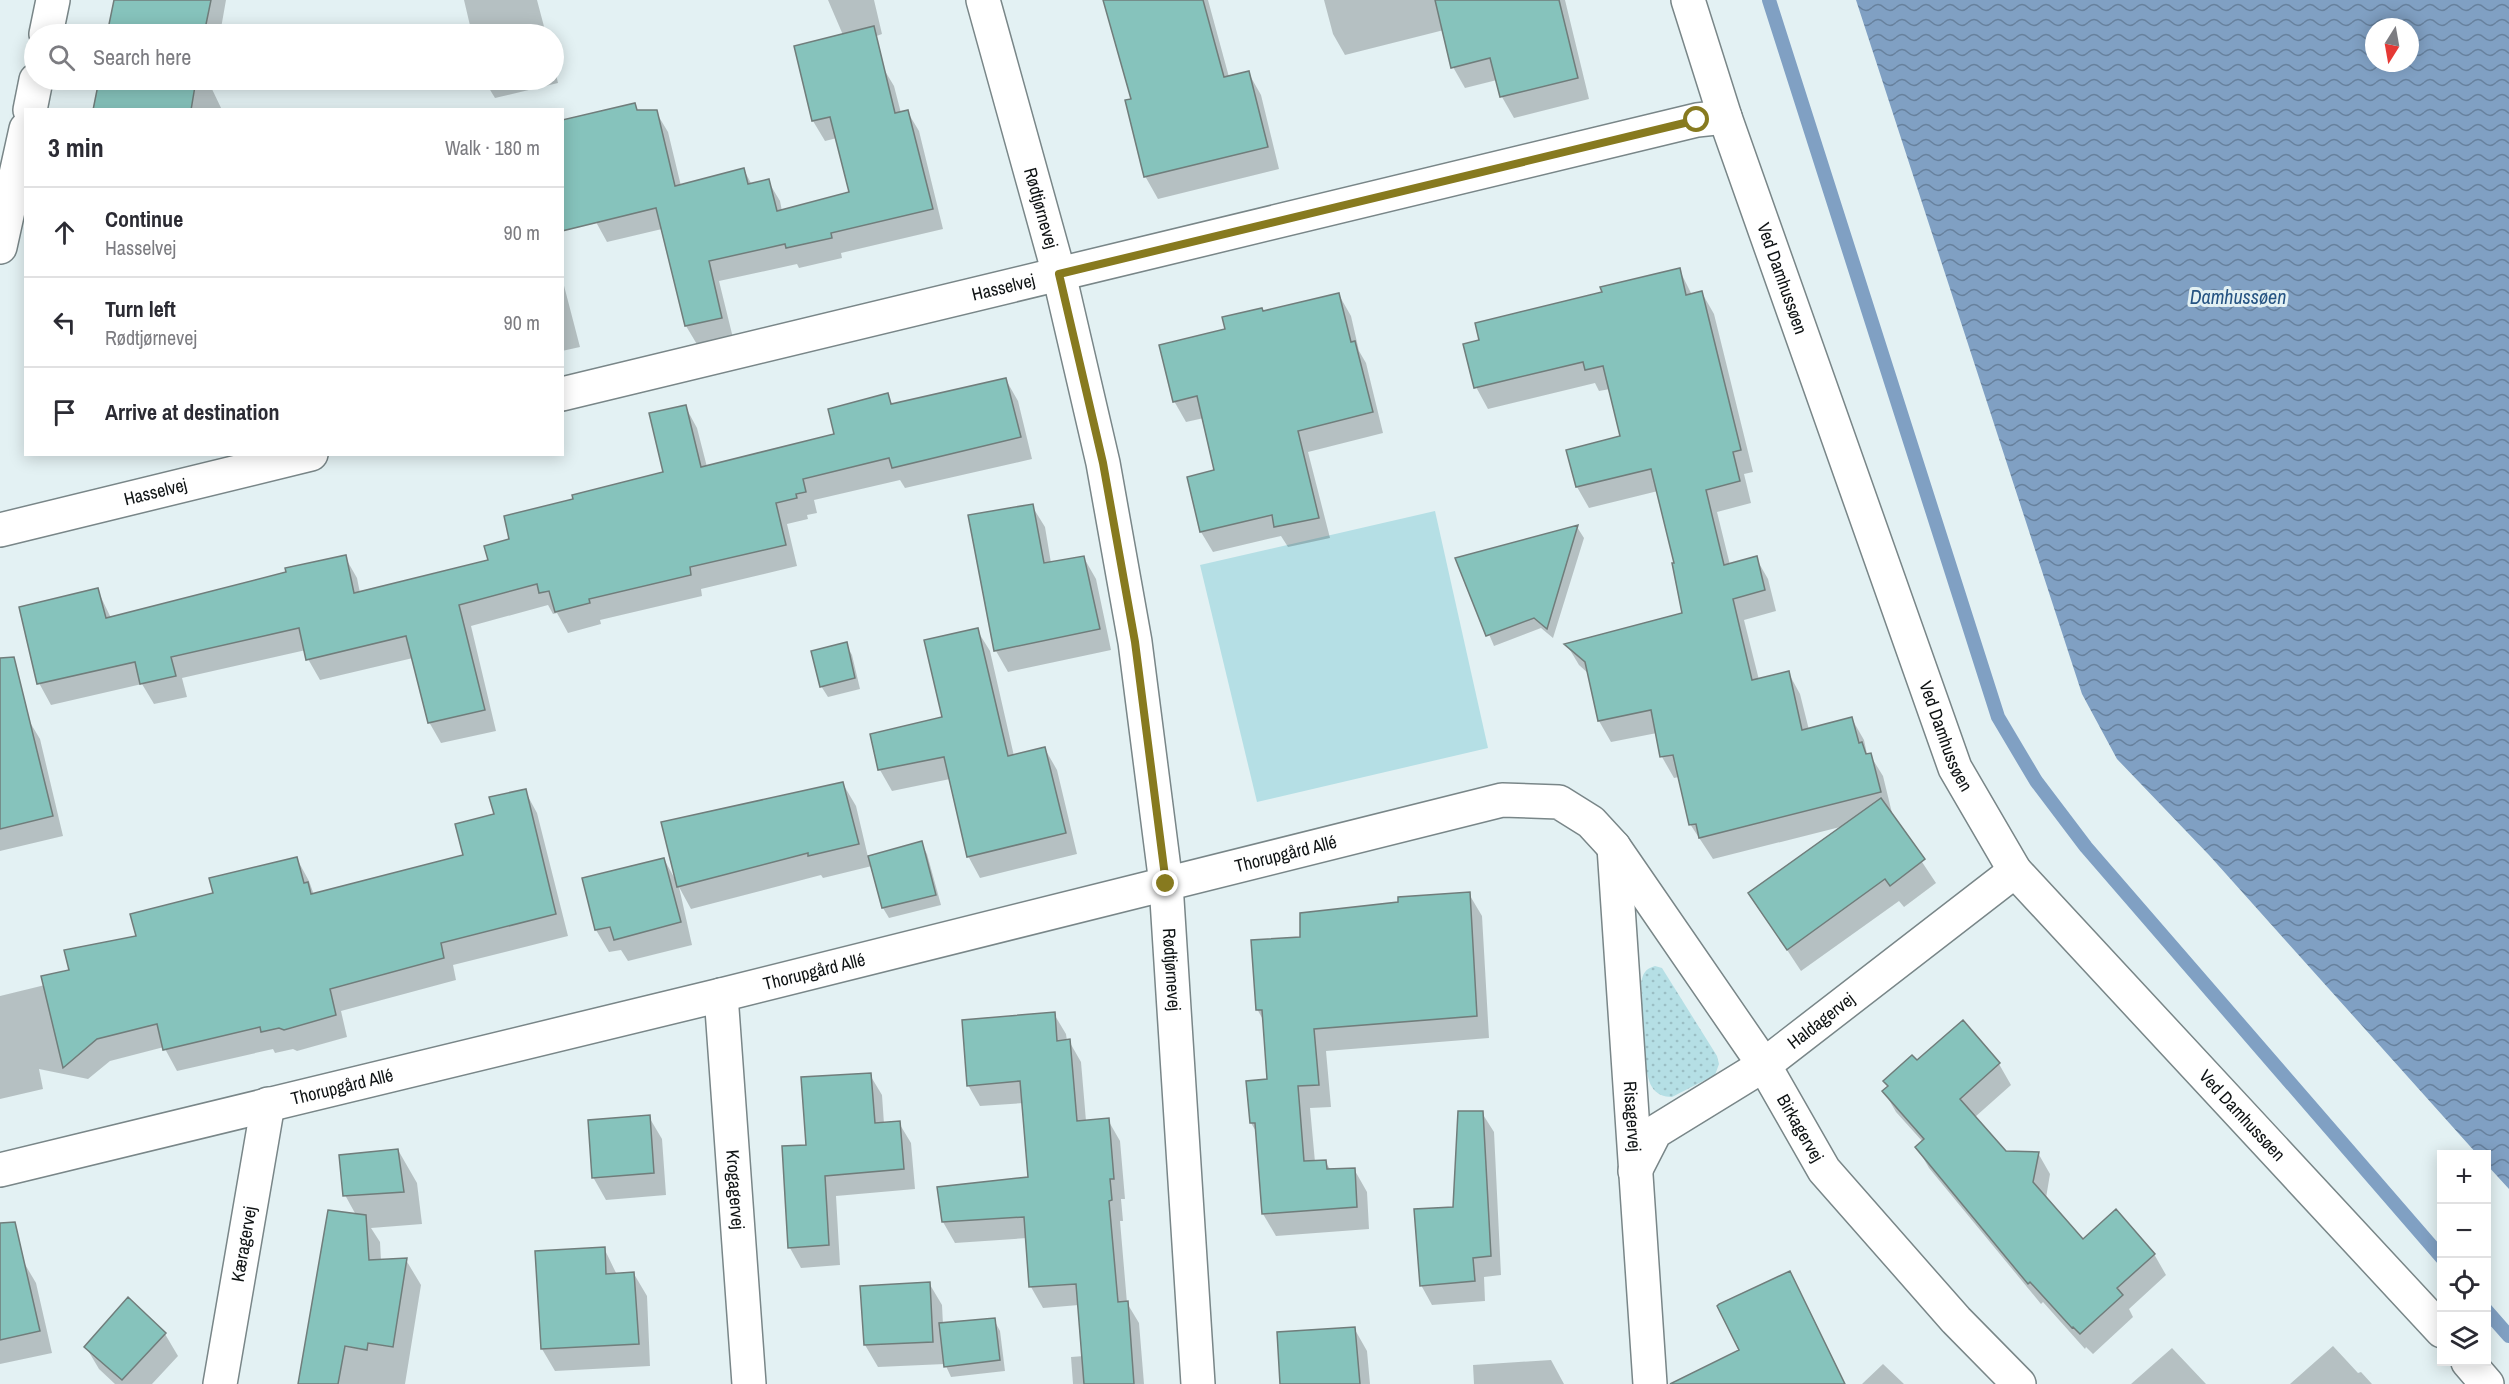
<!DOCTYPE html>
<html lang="en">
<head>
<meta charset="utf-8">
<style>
	:root { --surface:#fff; --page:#f7f7f7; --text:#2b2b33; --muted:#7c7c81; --line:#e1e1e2 }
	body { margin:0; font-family:"Archivo Narrow",sans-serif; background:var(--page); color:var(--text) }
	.controls { position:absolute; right:18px; bottom:18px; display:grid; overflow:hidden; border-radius:0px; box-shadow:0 3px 15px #0003 }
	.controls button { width:54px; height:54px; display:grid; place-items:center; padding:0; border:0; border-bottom:2px solid var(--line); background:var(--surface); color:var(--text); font:30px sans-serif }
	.compass { position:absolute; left:2365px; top:18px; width:54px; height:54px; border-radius:50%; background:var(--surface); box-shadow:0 3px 15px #0003; rotate:191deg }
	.stop { position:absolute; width:18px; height:18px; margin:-14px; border:4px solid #877a1f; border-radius:50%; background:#fff }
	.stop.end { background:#877a1f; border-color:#fff; box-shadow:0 2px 6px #0008 }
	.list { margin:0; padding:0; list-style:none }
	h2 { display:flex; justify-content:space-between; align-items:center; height:78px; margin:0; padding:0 24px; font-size:26px }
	h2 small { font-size:20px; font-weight:400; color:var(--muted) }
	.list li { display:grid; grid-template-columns:39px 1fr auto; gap:18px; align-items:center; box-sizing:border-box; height:90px; padding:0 24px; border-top:2px solid var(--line) }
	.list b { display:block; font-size:22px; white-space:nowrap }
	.list p { margin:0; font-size:20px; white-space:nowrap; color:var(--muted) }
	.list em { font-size:20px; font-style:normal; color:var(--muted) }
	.icon { flex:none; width:33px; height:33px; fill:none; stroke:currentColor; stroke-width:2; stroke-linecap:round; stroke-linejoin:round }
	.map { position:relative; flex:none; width:2509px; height:1384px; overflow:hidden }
	.search { position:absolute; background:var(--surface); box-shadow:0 3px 15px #0003; left:24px; top:24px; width:540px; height:66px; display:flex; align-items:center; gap:15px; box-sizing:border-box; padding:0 21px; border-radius:33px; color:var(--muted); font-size:22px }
	.panel { position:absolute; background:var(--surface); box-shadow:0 3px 15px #0003; left:24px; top:108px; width:540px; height:348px; border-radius:0px }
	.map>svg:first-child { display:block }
	.grass { fill:url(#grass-dots) }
	.pitch { fill:#b5dfe5 }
	.water { fill:url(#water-waves); fill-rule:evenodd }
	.shadow { fill:#0003 }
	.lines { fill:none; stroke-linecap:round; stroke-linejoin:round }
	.stream { stroke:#80a0c3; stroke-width:14 }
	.building { fill:#86c3bc; stroke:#707d7b; stroke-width:1.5 }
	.minor-casing { stroke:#798688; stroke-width:36 }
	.minor { stroke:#fff; stroke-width:33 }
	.route { stroke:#877a1f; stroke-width:8 }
	.labels { text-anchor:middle; stroke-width:6; stroke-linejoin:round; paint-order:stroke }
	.street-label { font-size:18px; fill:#0f1314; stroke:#e3f1f3 }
	.water-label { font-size:20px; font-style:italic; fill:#255382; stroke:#e3f1f3 }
</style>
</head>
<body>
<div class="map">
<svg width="2509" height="1384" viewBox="0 0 2509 1384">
	<defs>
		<pattern id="grass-dots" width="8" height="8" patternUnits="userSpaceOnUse" patternTransform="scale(1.5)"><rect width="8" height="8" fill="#b5dfe5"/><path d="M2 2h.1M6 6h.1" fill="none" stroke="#9abec4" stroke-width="1.8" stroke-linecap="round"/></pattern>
		<pattern id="water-waves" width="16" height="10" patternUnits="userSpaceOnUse" patternTransform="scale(1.5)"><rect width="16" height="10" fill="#80a0c3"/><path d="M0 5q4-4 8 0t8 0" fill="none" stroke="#67819d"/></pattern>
	</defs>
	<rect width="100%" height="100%" fill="#e3f1f3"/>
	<path class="grass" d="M1655,966L1662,968L1717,1056L1719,1064L1715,1075L1672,1097C1664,1097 1656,1094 1652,1087C1641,1068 1643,1007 1641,983C1643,973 1645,969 1655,966Z"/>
	<path class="pitch" d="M1435,511L1488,748L1257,802L1200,565Z"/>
	<path class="water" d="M1856,0H2509V1189L2487,1165L2486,1154H2477L2209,855L2117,759L2082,694ZM2374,27H2410V63H2374Z"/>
	<path class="shadow" d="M115,0H226L220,34H109Z
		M464,0H537L546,34H472Z
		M828,0H874L882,34L847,47L882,66L894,86L901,113L907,111L919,131L943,229L841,253L842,258L799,268L797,264L719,281L733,338L698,346L686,326L662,229L607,242L596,222L634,104L638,112H656L668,132L681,186L744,170L752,185L768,181L780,201L782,211L851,193L837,138L825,141L813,121L843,35Z
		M1124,0H1208L1229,77L1248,72L1261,95L1279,169L1158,199L1145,176L1133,100Z
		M1324,0H1565L1589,99L1514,118L1502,97L1497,80L1465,88L1453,67L1444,30L1345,55L1333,34Z
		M554,66L558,83L495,98L484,80H554Z
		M100,80H212L211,87L222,110H95Z
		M1679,269L1692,295L1702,293L1714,314L1753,472L1744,474L1751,503L1717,512L1730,565L1756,558L1768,579L1776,611L1744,620L1759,680L1788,672L1800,694L1809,730L1852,719L1864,740L1867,754L1870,755L1883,776L1892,813L1890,814L1936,883L1904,907L1899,901L1801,971L1750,894L1844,826L1713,859L1690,824L1679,777L1674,778L1662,757L1657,733L1611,742L1599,721L1590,675L1579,665L1567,645L1684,614L1676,564L1658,491L1589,508L1577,487L1568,451L1622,437L1610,389L1599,391L1595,383L1488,409L1476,387L1481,341L1603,293Z
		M562,278L580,347L562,351Z
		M1339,295L1351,316L1359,351L1366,363L1383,433L1308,452L1330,538L1288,547L1281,536L1213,552L1201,532L1188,478L1216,471L1204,418L1186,422L1174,401L1227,331L1263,313Z
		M1006,380L1018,401L1032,459L905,488L900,480L814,500L817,513L807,515L808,519L787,524L797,566L701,589L702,596L600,620L601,624L568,633L557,613L553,614L548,605L471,626L496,731L441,743L429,722L413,658L320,680L308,659L306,650L182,678L187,697L154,704L142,684L51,705L39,683L97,589L111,618L345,557L357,578L360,593L490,561L511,540L575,500L664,473L685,406L697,428L707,467L836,436L887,395L893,405Z
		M1032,506L1045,527L1051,563L1084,558L1096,579L1111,650L1008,672L996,651Z
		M1577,527L1584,538L1553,638L1541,628L1494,646L1457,559Z
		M977,630L990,651L1014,756L1045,749L1057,770L1077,854L980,878L968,856L950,779L892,791L880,770L944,718Z
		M846,644L852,655L860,689L828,697L821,686Z
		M28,719L40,739L63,836L0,851V726Z
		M843,784L856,806L868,857L921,843L927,854L941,905L889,918L883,908L872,866L823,878L821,875L691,909L679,887L692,945L628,961L621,950L609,952L596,930L584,879L664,859L676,881Z
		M525,791L537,813L568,936L453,965L456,980L341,1011L347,1037L297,1051L293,1049L275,1053L273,1049L177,1071L164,1047L110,1061L88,1079L39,1069L43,1089L0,1099V996L45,985L215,894L297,859L309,881L314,895L465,856L496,815Z
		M1469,894L1482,916L1489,1038L1326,1051L1331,1107L1310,1108L1315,1162L1325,1161L1331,1171L1354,1169L1367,1192L1369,1229L1276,1236L1263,1214L1257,1133L1251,1123L1248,1082L1269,1081L1265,1023L1257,1009L1301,938Z
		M1054,1014L1066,1034L1067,1041H1069L1081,1062L1086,1121L1108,1120L1120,1141L1125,1199H1121L1123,1221H1120L1127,1303L1139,1323L1144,1384H1073L1071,1357L1084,1356L1079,1305L1043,1308L1031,1287L1027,1238L955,1243L943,1222L1030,1179L1024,1103L980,1106L968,1085Z
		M1917,1062L1999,1064L2011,1085L1975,1117L2005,1152L2038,1153L2050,1174L2046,1198L2083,1241L2154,1254L2166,1275L2129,1309L2133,1317L2093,1354L2086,1347L2085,1349L2043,1302L2041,1304L1929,1168L1917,1147L1923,1142L1896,1112L1884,1091L1889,1087L1885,1081Z
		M870,1075L882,1095L884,1124L899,1123L911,1143L915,1189L836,1196L840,1265L801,1268L790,1248L784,1148L807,1146Z
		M1482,1113L1494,1132L1501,1275L1484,1277L1485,1301L1432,1305L1421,1285L1454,1208Z
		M649,1117L662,1139L666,1195L606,1200L593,1177Z
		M398,1150L417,1183L422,1224L371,1228L380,1242L381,1261L406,1260L421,1285L405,1384H299L356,1215L345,1195Z
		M604,1248L617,1275L634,1274L647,1296L650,1366L555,1371L542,1349Z
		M23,1261L36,1283L52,1353L0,1364V1266Z
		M1789,1273L1843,1380L1835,1384H1698L1741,1351Z
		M929,1283L942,1305L943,1325L994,1320L1000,1331L1005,1371L951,1377L945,1364L878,1367L865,1345L862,1287Z
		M1354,1328L1367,1351L1370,1384H1282Z
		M165,1334L178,1356L152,1384H115L99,1369L86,1347Z
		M2333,1346L2358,1373L2361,1372L2372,1384H2290Z
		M2172,1348L2206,1384H2131Z
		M1551,1360L1564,1384H1474L1473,1365Z
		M1883,1364L1904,1384H1862Z"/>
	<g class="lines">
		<path class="stream" d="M1769,0L1998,717L2036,781L2086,847L2442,1258
			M2486,1310L2509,1336"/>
	</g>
	<path class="building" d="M114,0H211L204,34H107Z
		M1103,0H1203L1224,77L1249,71L1268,147L1144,177L1125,100L1131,99Z
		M1435,0H1559L1578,78L1500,97L1490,58L1451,68Z
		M874,26L895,113L908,110L933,209L831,233L832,238L786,248L785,244L709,261L722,318L685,326L656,208L562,231V120L635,103L637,110H657L675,186L744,168L748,184L769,179L777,211L849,192L830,117L812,121L794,46Z
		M99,80H196L191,110H93Z
		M1680,268L1686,295L1702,291L1741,450L1733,452L1740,481L1706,490L1724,565L1757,556L1765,590L1733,599L1752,680L1789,671L1802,730L1852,717L1859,743L1862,742L1866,754L1871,753L1881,792L1699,838L1696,824L1689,825L1673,755L1660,757L1651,710L1598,721L1585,662L1564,644L1682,613L1672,563H1674L1651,469L1576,487L1566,450L1620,436L1603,366L1585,370L1583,362L1474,388L1463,344L1479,340L1475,323L1602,292L1600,287Z
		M1339,293L1351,342L1355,341L1373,412L1298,431L1319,518L1274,527L1272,515L1200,532L1187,477L1214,470L1197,396L1173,402L1159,345L1225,329L1222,317L1262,308L1263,311Z
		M1006,378L1021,437L892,468L889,458L803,479L806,492L796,494L797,498L776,503L786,545L690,567L691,575L589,599L590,603L555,612L549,591L539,593L537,584L459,605L485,710L428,723L406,636L306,660L299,628L171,657L176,676L140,684L135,662L37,684L19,607L98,588L106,618L286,572L285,568L346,555L354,593L488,560L484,546L509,539L504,516L573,499L572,495L663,472L649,413L686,405L701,467L834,434L828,409L888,393L891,404Z
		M1033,504L1044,563L1084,556L1100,629L994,651L968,515Z
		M1578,525L1547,629L1534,618L1486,636L1455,558Z
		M978,628L1008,756L1045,747L1066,833L967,857L944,757L878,770L870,734L942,717L924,640Z
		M847,642L855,678L820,687L811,651Z
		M14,657L53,816L0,829V658Z
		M843,782L859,844L808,856V853L677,887L661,822Z
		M526,789L556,914L441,943L444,958L330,989L336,1015L284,1030L279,1028L261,1032L260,1027L163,1050L157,1024L97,1039L63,1068L41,976L69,970L64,950L136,936L130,914L213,893L209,878L297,857L304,883L308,882L311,894L463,855L455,824L494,814L489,797Z
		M1881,798L1925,859L1890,886L1885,879L1787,950L1748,893Z
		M922,841L936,895L882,908L868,856Z
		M664,858L681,922L614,940L610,927L595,930L582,878Z
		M1470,892L1477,1016L1314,1029L1319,1085L1298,1086L1304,1161L1326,1160L1327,1169L1355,1168L1357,1207L1262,1214L1255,1123H1250L1246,1081L1267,1079L1262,1010H1256L1251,940L1300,937V913L1398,902V897Z
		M1055,1012L1057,1041L1070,1039L1077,1121L1109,1118L1114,1179H1110L1112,1200L1109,1201L1118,1302L1128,1301L1134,1384H1084L1076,1284L1029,1287L1024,1217L942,1222L937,1187L1028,1177L1020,1081L967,1086L962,1020Z
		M1963,1020L2000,1063L1960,1099L2006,1151L2039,1152L2033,1182L2083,1239L2116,1209L2155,1254L2117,1288L2123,1295L2080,1334L2073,1327L2072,1328L2030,1282L2028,1284L1915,1147L1924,1139L1882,1091L1888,1086L1883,1081L1912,1055L1917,1060Z
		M871,1073L875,1123L900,1121L904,1169L825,1176L829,1245L788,1248L782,1146L806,1145L801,1077Z
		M1458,1111H1483L1491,1256L1473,1258L1475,1281L1420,1286L1414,1209L1453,1207Z
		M650,1115L654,1173L592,1178L588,1120Z
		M398,1149L404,1192L343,1196L339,1155Z
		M328,1210L366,1215L369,1260L407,1258L393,1347L368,1343L367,1350L345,1346L338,1384H298Z
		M15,1222L40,1331L0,1340V1223Z
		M605,1247L606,1274L634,1272L639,1344L541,1349L535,1251Z
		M1790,1271L1845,1384H1670L1739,1350L1717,1306L1719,1304Z
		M930,1282L933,1342L864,1345L860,1286Z
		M128,1297L166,1333L122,1380L84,1347Z
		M995,1318L1000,1360L944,1367L939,1323Z
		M1355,1327L1360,1384H1280L1277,1332Z"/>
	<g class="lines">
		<g class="minor-casing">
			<g id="minor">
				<path id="s1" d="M983,0L1059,274L1103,463L1135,642L1166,884L1198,1384"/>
				<path id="s2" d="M1688,0L1725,117L1955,768L2015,871L2442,1331"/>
				<path d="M46,34L53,0"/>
				<path d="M30,110L36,80"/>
				<path d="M0,247L26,129"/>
				<path id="s3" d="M562,394L1697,120L1725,117"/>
				<path id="s4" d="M0,530L311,454"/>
				<path id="s5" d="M1614,847L1650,1384"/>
				<path id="s6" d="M721,995L749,1384"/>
				<path id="s7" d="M0,1170L721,995L1502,800L1559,802L1591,822L1614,847L1764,1065L1824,1170L1956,1320L2019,1384"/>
				<path id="s8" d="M1635,1171L1655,1132L1764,1065L2015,871"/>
				<path d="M2468,1362L2487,1384"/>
				<path id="s9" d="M220,1384L268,1104"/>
			</g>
		</g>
		<use href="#minor" class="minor"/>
	</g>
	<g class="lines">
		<path class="route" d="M1166,884L1135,642L1103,463L1059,274L1697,120"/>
	</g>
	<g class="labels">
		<g class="street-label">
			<text dy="6" stroke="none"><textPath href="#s1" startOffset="216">Rødtjørnevej</textPath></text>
			<text dy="6" stroke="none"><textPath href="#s2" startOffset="294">Ved Damhussøen</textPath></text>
			<text dy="6" stroke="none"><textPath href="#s3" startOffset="454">Hasselvej</textPath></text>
			<text dy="6" stroke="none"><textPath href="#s4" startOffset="160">Hasselvej</textPath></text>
			<text dy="6" stroke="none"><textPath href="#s2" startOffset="780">Ved Damhussøen</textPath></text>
			<text dy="6" stroke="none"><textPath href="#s7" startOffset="1324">Thorupgård Allé</textPath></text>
			<text dy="6" stroke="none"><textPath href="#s1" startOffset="990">Rødtjørnevej</textPath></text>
			<text dy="6" stroke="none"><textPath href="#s7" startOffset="838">Thorupgård Allé</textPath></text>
			<text dy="6" stroke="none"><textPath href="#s8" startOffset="244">Haldagervej</textPath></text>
			<text dy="6" stroke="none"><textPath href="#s7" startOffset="352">Thorupgård Allé</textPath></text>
			<text dy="6" stroke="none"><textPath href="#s2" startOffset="1266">Ved Damhussøen</textPath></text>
			<text dy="6" stroke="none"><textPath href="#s5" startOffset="270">Risagervej</textPath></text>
			<text dy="6" stroke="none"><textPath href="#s7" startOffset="2013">Birkagervej</textPath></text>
			<text dy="6" stroke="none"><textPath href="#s6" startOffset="195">Krogagervej</textPath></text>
			<text dy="6" stroke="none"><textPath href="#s9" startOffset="142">Kæragervej</textPath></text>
		</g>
		<g class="water-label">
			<text x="2238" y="304">Damhussøen</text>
		</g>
	</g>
</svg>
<div class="controls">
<button>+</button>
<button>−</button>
<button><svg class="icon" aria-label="locate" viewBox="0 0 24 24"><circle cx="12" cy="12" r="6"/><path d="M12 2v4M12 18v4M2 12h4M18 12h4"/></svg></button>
<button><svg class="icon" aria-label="layers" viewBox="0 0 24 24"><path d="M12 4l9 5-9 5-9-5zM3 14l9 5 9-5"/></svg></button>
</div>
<svg class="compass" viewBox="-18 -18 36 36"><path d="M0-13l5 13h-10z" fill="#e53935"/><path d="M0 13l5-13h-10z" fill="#7c7c81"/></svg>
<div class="stop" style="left:1697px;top:120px"></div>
<div class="stop end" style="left:1166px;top:884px"></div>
<div class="search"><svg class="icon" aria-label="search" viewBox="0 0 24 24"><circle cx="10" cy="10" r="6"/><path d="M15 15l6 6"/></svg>Search here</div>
<section class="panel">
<h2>3 min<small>Walk · 180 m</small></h2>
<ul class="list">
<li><svg class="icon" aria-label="ahead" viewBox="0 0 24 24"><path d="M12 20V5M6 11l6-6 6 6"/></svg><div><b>Continue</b><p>Hasselvej</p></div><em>90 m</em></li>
<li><svg class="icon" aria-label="left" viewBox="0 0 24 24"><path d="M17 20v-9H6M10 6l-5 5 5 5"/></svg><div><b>Turn left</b><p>Rødtjørnevej</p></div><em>90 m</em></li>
<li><svg class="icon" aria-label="arrive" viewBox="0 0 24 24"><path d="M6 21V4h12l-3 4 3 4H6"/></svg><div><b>Arrive at destination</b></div></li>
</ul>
</section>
</div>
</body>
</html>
